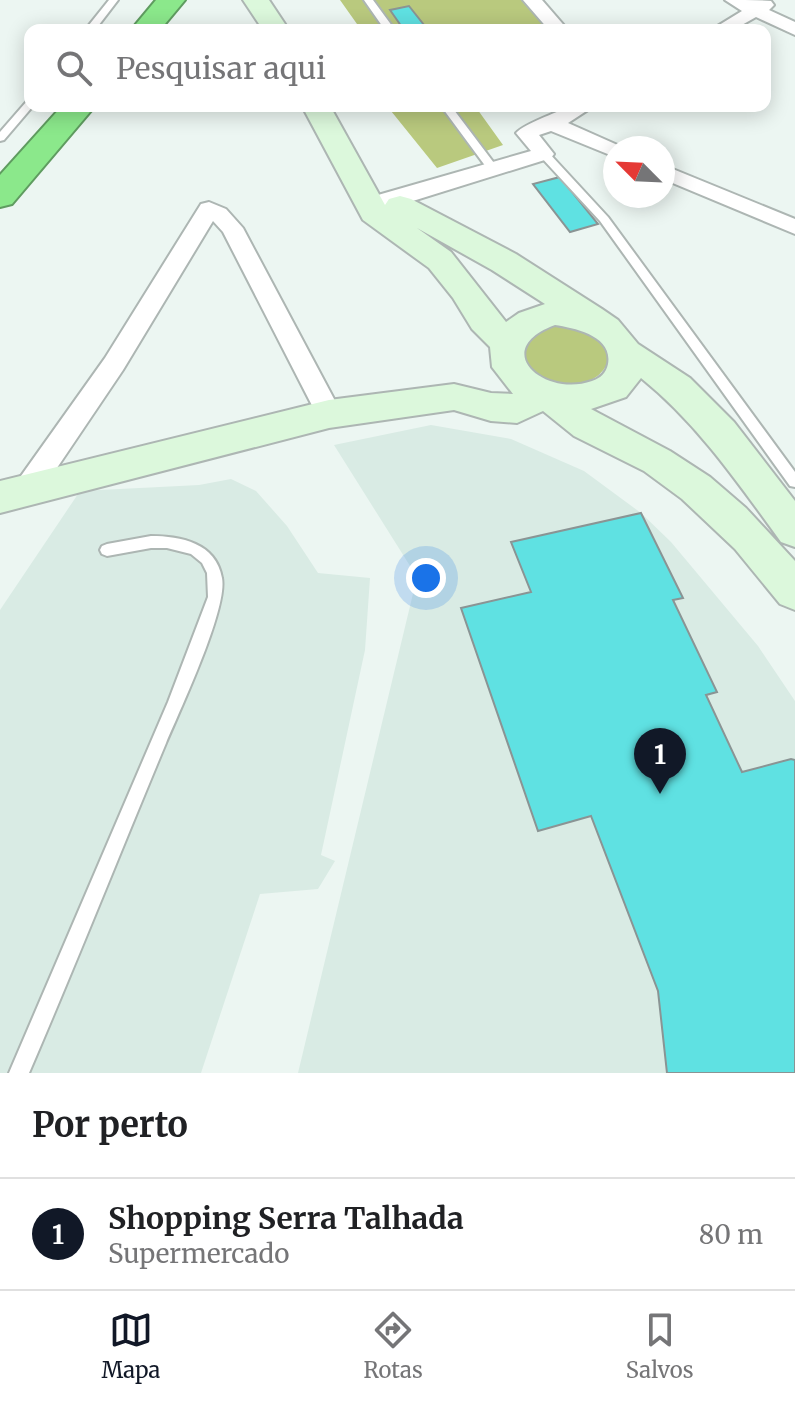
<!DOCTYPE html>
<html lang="pt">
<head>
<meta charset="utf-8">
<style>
	:root { --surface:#fff; --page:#f6f6f6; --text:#202124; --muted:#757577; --line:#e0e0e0; --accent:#111827 }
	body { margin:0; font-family:Merriweather,serif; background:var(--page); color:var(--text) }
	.compass { position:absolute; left:603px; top:136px; width:72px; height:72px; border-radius:50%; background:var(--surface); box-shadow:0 4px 20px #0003; rotate:294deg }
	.you { position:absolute; left:426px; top:578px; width:28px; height:28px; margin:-20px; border:6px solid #fff; border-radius:50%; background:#1a73e8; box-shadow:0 0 0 12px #1a73e833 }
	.badge { display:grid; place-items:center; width:52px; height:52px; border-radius:50%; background:var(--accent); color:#fff; font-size:26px; font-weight:700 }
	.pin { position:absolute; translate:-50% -66px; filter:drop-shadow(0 2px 4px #0008) }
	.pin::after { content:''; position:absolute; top:42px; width:28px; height:24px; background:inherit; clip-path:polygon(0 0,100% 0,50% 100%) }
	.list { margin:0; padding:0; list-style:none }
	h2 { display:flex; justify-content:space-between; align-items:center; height:104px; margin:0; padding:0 32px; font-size:34px }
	h2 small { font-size:26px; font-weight:400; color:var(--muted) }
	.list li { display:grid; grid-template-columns:52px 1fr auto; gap:24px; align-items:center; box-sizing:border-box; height:112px; padding:0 32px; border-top:2px solid var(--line) }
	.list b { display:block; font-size:30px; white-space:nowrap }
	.list p { margin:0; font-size:26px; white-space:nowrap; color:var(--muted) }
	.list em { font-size:26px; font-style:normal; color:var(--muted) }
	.icon { flex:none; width:44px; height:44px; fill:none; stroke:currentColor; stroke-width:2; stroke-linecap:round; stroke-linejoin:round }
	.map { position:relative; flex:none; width:795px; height:1073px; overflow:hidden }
	.search { position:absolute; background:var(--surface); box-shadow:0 4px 20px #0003; left:24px; right:24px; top:24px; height:88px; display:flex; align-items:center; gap:20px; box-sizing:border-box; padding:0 28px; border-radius:16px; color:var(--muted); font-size:30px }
	.sheet { height:216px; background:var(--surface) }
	nav { display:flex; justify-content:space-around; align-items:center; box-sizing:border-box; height:112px; border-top:2px solid var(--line); background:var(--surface); font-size:22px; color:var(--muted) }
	nav a { display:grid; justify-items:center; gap:4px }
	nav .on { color:var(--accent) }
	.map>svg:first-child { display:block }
	.built { fill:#d9ebe4 }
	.green { fill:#b9c97e }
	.building { fill:#5fe1e2; stroke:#8a9494; stroke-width:2 }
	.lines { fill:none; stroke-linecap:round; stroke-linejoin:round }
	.lane-casing { stroke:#adb6b3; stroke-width:4 }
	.street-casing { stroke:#adb6b3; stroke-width:4 }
	.secondary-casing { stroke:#adb6b3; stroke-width:4 }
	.highway-casing { stroke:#5f9c60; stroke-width:4 }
	.lane { fill:#fff; fill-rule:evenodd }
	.street { fill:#fff; fill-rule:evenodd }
	.secondary { fill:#dcf8dc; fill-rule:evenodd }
	.highway { fill:#8be88b; fill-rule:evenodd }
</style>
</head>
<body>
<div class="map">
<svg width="795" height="1073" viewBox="0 0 795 1073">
	<rect width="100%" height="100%" fill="#ecf6f2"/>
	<path class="built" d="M431,425L511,439L584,471L641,513L671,542L758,646L795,701V1073H298L417,577L334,445Z
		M231,479L256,491L287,526L318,573L370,578L365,650L321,855L335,861L318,889L260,894L201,1073H0V610L80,491L199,485Z"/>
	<path class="green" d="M340,0H521L543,24L515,30H357V24Z
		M387,106H475L503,145L437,168Z
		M553,324C564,324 572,327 583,330C650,353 570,423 523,360L527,337Z"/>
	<path class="building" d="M409,6L428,30H404L390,10Z
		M560,177L598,224L570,232L533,184Z
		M641,513L683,598L673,600L717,692L706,695L742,772L791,759L795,760V1073H667L658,991L591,816L538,831L461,608L531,592L511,542Z"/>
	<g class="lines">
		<g class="lane-casing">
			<path id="lane" d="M109,0H118L95,30H85Z
				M364,0H373L395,30H385Z
				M30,100V106H33L4,140L0,141V132L27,101Z
				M441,106H451L497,167V171H489Z
				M544,151L548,152L608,217L795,472V487L790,486L600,221L540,156L539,154Z
				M151,536C181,536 216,543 222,578C228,608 180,710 166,743C120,853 76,964 29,1073H9L168,702L208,597L207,573L202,563L191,554L167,548H151L107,556L102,554L100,550L102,546L107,544Z"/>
		</g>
		<g class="street-casing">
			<path id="street" d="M523,0H542L568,30H549Z
				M725,0C741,0 757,0 771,1L774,5L769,10L795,22V35L756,17L733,30H711L742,11Z
				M569,106H594L568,123L622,147L615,148V157L551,131L539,135L554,154L551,158L371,214L363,212L360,207L378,195L531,151L516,133C525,123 555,114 569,106Z
				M663,165L795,219V234L663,179Z
				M209,202L226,209L243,228L342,414L338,421L329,424L320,421L223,232L213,221L123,370L36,499L26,502L16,499L12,491L16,483L105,358L201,204Z"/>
		</g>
		<g class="secondary-casing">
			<path id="secondary" d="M243,0H269L289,30H263Z
				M302,106H330L385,205L389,199L400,196L411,199L516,254L602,309L618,320L638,344L690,378L734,422L795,501V547L781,542C738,483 698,424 641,378L626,397L591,409L670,451L710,477L746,508L795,561V610L780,604L735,549L682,499L644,471L574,436L543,411L517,423L491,421L454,410L329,428L0,513V481L329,400L454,384L491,393L513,394L492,367L490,347L472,329L453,298L429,268L363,220ZM417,228L492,270L545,304L519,313L506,322L451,252ZM555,325C575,328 613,336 608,364C606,373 601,378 592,381C545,398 488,350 555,325Z"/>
		</g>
		<g class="highway-casing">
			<path id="highway" d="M156,0H185L160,30H131Z
				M62,106H95L12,204L0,207V175Z"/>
		</g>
		<use href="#lane" class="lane"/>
		<use href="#street" class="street"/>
		<use href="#secondary" class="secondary"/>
		<use href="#highway" class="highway"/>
	</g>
</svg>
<svg class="compass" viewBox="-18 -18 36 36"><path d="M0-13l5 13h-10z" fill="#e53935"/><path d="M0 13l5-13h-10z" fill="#757577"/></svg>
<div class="you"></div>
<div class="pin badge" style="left:660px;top:794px">1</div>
<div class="search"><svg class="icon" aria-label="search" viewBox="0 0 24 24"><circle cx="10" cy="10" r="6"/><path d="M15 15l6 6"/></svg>Pesquisar aqui</div>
</div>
<section class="sheet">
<h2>Por perto<small></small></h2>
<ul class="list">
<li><span class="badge">1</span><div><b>Shopping Serra Talhada</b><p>Supermercado</p></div><em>80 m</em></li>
</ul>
</section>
<nav>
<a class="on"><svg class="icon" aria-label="map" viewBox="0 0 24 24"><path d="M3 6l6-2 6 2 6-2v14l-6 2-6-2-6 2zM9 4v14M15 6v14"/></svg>Mapa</a>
<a><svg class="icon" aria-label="directions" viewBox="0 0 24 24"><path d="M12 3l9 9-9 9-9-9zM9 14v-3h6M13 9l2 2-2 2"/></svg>Rotas</a>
<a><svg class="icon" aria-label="saved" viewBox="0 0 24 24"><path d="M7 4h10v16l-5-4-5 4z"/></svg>Salvos</a>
</nav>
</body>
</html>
